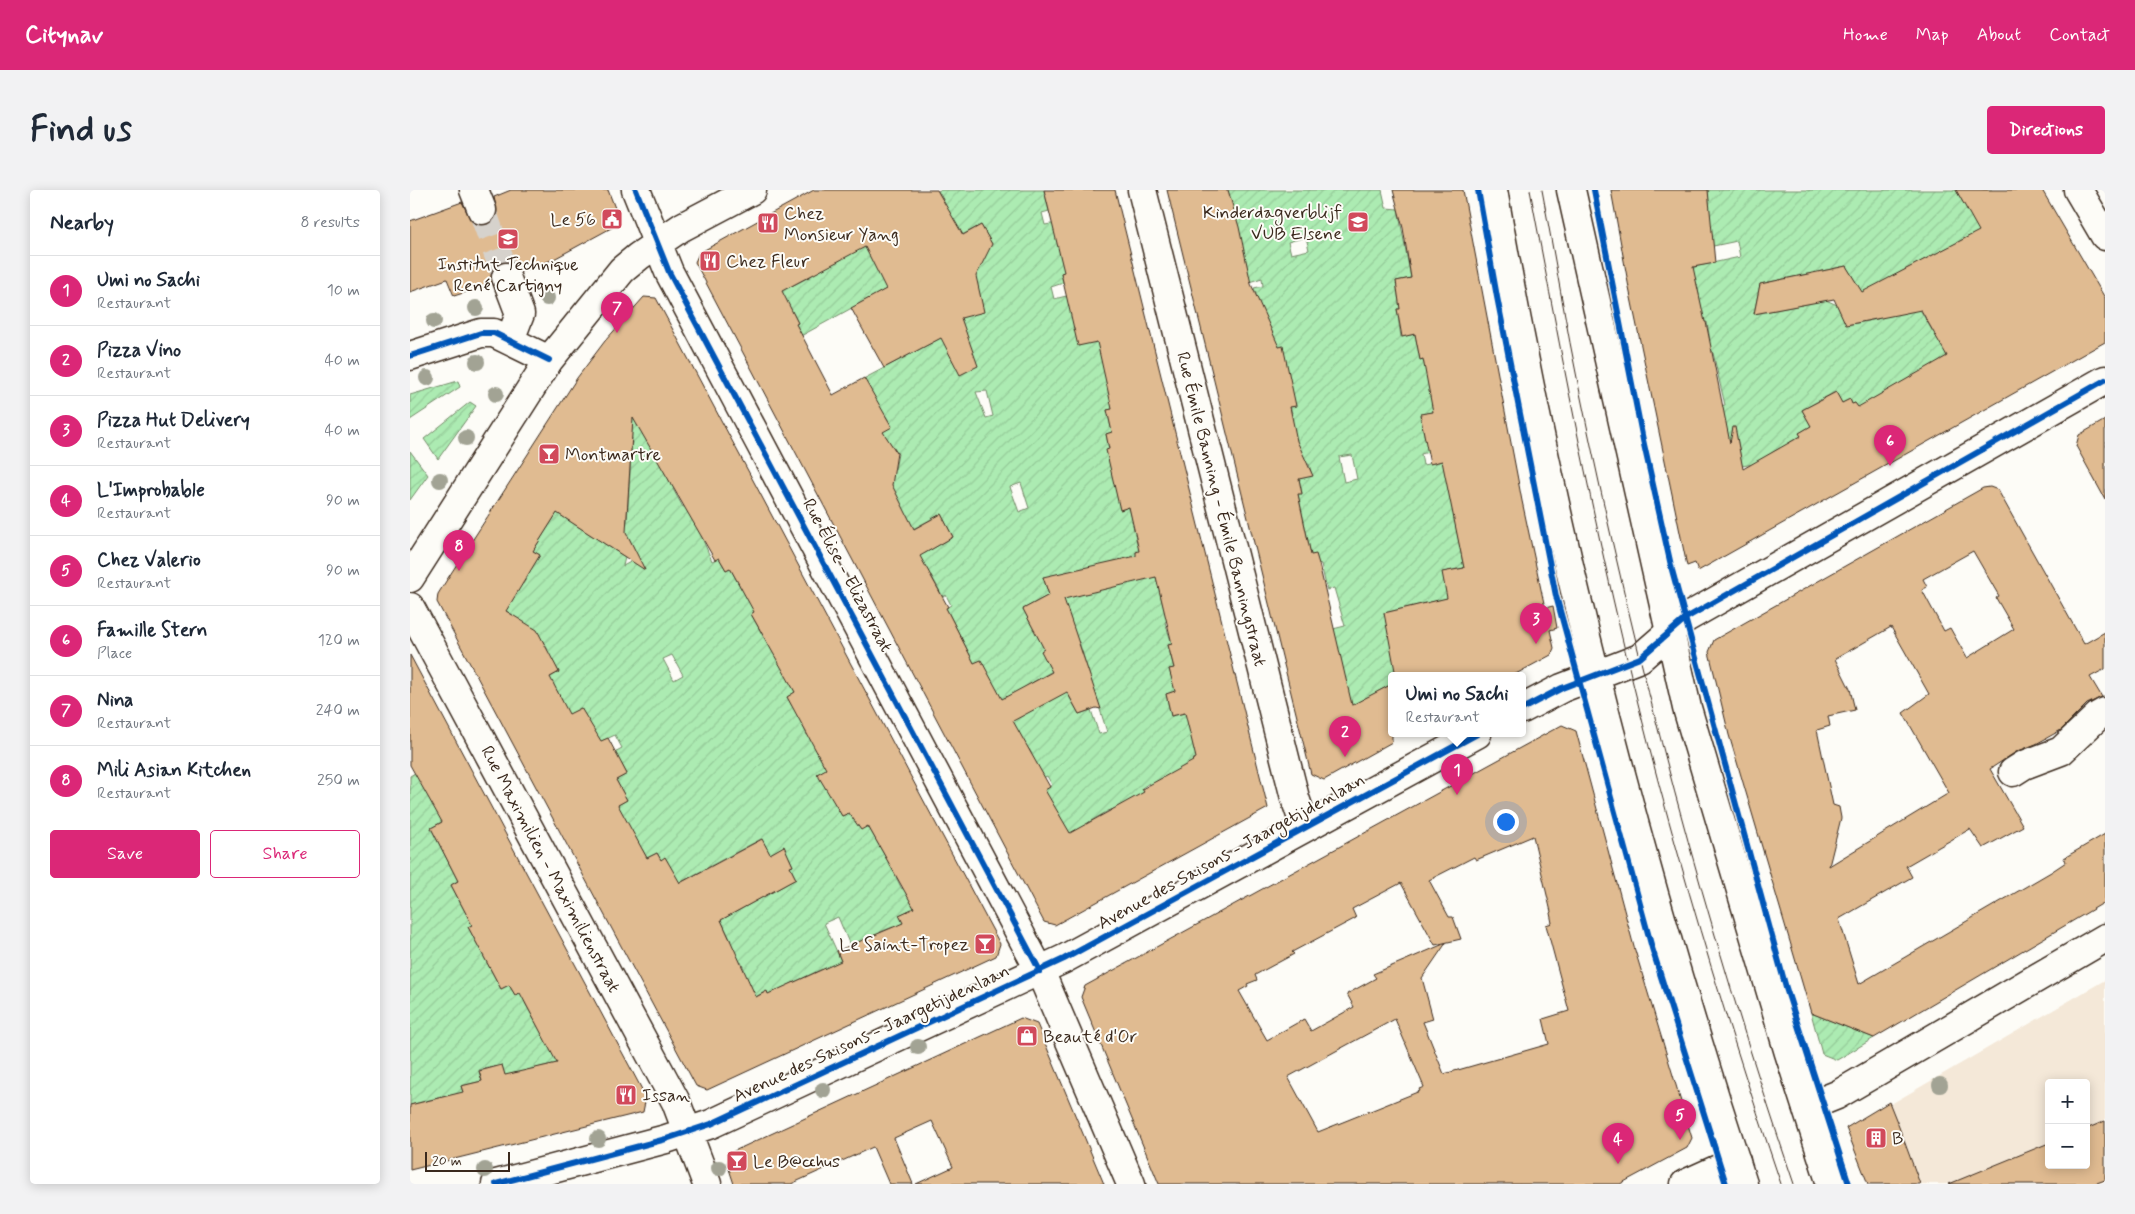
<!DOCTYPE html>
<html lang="en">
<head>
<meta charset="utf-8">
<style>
	:root { --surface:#fff; --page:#f2f2f3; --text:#1f2937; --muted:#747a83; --line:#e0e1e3; --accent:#db2777 }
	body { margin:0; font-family:Mynerve,sans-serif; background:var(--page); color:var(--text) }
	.controls { position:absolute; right:15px; bottom:15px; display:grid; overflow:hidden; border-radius:5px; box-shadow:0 2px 12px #0003 }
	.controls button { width:45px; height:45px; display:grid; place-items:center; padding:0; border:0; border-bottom:1px solid var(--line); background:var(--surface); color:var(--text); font:25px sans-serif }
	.scale { position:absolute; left:15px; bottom:12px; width:85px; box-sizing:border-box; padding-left:5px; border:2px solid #3b2a1e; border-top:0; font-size:14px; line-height:18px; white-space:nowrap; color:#3b2a1e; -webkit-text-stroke:4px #fdfcf7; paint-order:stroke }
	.you { position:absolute; left:1095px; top:631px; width:18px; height:18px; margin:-12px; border:4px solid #fff; border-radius:50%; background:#1a73e8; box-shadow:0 0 0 8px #1a73e833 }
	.badge { display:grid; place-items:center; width:32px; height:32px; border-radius:50%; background:var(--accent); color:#fff; font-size:16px; font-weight:700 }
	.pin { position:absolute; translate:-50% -41px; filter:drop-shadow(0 1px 2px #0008) }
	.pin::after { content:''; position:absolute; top:26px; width:18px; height:15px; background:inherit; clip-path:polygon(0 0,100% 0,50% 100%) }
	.popup { position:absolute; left:978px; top:482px; width:138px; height:65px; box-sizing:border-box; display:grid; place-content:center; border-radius:5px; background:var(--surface); filter:drop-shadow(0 1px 4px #0005); font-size:16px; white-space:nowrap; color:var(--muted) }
	.popup b { font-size:19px; color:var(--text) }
	.popup::after { content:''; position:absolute; left:50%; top:100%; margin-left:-10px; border:10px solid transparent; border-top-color:var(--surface) }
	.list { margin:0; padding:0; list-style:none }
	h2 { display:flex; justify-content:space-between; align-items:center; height:65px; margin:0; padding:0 20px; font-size:21px }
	h2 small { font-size:16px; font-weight:400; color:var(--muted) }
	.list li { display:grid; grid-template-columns:32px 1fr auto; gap:15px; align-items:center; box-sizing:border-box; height:70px; padding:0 20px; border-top:1px solid var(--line) }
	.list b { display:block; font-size:19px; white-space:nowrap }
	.list p { margin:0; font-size:16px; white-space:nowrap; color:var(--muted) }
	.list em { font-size:16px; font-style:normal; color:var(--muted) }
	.actions { display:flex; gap:10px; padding:15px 20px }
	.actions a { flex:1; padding:11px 0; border:1px solid var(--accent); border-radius:5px; text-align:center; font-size:18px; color:var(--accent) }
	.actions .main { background:var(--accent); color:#fff }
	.map { position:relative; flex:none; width:1695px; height:994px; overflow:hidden; border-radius:5px }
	header { display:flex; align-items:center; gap:30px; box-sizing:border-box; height:70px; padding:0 25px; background:var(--accent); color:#fff }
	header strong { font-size:24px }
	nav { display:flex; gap:28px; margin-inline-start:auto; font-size:18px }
	.intro { display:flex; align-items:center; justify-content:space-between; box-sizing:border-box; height:120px; padding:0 30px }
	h1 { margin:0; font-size:35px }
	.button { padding:12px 22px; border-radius:5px; background:var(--accent); color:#fff; font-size:18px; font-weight:700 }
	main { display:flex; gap:30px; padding:0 30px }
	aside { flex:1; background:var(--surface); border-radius:5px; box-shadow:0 2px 12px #0003 }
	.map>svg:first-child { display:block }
	.built { fill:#f4e8d8; fill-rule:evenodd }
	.garden { fill:url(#garden-furrows); stroke:#748a68; fill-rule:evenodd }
	.building { fill:#e0bb91; stroke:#3b2a1e; fill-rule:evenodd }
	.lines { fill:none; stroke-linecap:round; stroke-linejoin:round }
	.minor-tunnel { stroke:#d6d2cc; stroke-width:28; stroke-dasharray:28 14; stroke-linecap:butt }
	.minor-casing { stroke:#3b2a1e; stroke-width:31 }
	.major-casing { stroke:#3b2a1e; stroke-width:31 }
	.minor { stroke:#fdfcf7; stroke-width:28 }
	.major { stroke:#fdfcf7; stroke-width:28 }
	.tram { stroke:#3b2a1e; stroke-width:1 }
	.cycleway-casing { stroke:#fdfcf7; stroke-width:9 }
	.cycleway { stroke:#0057b8; stroke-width:6 }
	.tree { fill:#a2a394 }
	.labels { text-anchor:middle; stroke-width:4; stroke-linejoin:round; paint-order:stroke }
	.poi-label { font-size:18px; fill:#3b2a1e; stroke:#fdfcf7; text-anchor:start }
	.street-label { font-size:18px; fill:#3b2a1e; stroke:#fdfcf7 }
</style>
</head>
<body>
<header>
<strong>Citynav</strong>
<nav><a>Home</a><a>Map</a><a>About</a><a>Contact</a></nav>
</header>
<div class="intro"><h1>Find us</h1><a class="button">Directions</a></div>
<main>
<aside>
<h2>Nearby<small>8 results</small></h2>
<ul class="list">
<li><span class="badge">1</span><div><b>Umi no Sachi</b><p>Restaurant</p></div><em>10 m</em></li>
<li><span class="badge">2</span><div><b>Pizza Vino</b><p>Restaurant</p></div><em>40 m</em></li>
<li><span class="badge">3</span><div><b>Pizza Hut Delivery</b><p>Restaurant</p></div><em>40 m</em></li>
<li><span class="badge">4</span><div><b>L'Improbable</b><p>Restaurant</p></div><em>90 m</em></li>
<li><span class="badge">5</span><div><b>Chez Valerio</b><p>Restaurant</p></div><em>90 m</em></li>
<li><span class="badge">6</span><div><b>Famille Stern</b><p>Place</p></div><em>120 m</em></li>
<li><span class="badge">7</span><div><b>Nina</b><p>Restaurant</p></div><em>240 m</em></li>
<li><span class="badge">8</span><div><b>Mili Asian Kitchen</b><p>Restaurant</p></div><em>250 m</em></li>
</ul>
<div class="actions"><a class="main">Save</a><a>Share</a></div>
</aside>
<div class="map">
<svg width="1695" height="994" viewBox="0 0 1695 994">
	<defs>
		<pattern id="garden-furrows" width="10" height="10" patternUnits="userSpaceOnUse" patternTransform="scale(1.25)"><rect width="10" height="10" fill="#acebb2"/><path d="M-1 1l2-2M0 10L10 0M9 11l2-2" fill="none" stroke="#95ca99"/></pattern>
	</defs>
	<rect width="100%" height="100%" fill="#fdfcf7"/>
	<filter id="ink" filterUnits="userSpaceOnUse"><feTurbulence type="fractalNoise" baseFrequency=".02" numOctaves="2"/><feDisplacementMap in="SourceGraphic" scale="10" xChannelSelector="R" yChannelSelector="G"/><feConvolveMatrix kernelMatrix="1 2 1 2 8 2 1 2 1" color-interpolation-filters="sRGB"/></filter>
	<g filter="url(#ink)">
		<path class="built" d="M1695,790V994H1458L1436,938L1479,912L1481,914ZM1639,893H1676V975H1639Z"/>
		<path class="garden" d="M530,0H634L639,21L632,23L635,35L647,33L658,81L651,83L653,93L641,97L644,109L673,102L707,218L697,220L702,242L696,244L711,320L719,317L730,360L726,362L727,367L746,387L757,431L755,432L762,454L758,455L764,478L759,479L761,486L774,499L756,504L761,526L775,523L806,561L748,608L739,593L732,598L737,608L698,621L679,632L667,657L630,602L642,595L637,586L633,588L617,567L622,564L619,559L582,526L564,473L536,418L541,415L536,405L533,407L521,385L517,387L506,366L510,355L515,363L543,347L531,324L499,341L467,288L485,279L488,264L472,242L482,236L474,223L451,234L442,195L544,141L552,132L523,17L534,11L528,1ZM571,35L582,54L550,46ZM577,201L583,226L576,228L566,202ZM611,293L619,318L609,322L600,297ZM633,387L657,453L669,452L697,542L689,544L681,520L669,524L656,501L623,492L646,479L631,461L641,455L624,440L613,419L639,405Z
			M818,0H972L976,18L988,19L1001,88L986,91L990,119H987L991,147L1005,144L1010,169H1013L1027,221L1010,225L1015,249L1024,247L1026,260L1011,264L1013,275L1033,271L1054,378L1033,382L1060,403L974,423L1020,473L995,486H982V494L923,526L915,441L935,436L924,398L917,400L911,374L908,373L901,365L888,304L892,303L889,289L902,285L899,274L888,277C894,249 879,245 860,229L882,223L844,98L853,96L852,88L839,92ZM896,47L899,60L881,64L878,52ZM942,265L947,289L934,292L929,267Z
			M1275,0H1546L1553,12L1573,0H1582L1584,3L1566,14L1571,24L1564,28L1572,40L1583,33L1606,74L1597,79L1599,83L1622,70L1628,78V80L1624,83L1630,94L1619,101L1621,105L1626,103L1629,108L1627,110L1629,113L1638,115L1656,105L1659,111L1646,116L1642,123L1644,129L1651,132L1654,137L1643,143L1634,127L1622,124L1618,126L1620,128L1612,132L1609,126L1604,129L1607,134L1578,150L1575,145L1448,218L1445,213L1442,214L1440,209L1432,213L1425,202L1392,220L1401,236L1389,243L1391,246L1380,252L1382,256L1372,262L1370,258L1357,266L1358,269L1350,273L1332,276L1327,248L1294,255L1292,247L1309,243L1304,217L1315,215L1303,163L1294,164L1292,153L1300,151L1297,132L1293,133L1292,129L1288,130L1283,107L1289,105L1286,91L1282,92L1279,78L1330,67L1327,51L1294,58L1286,16L1299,14L1298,2L1276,5ZM1554,49L1587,106L1523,142L1489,83ZM1436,76L1468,129L1437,135L1427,115L1416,110L1344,124L1350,94Z
			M448,44L458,63L489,92L389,147L383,136L388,133L383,123L326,91L378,98L401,86L395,73Z
			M254,163L262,176L242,188L246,197L233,207L249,236L243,239L252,256L243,261L254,280L256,279L265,298L263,299L273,317L281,314L294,334L299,332L304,341L292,348L302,371L309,368L316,380L320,378L332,400L338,398L349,419L341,424L358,455L365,452L370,463L366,465L385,502L377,507L382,516L385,514L395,535L393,536L397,545L401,544L406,555L409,553L414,565L419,563L425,575L407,584L411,589L423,582L431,597L420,603L432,626L446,619L454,633L448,636L451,639L458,636L481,677L496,670L501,679L486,687L492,699L495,697L507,717L489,725L496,738L486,742L483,737L470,742L477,758L457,766L453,761L444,765L428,727L414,733L433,775H425L423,779L414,783L412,779L370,799L371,801L360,806L356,801L347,806L349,811L341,815L343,820L330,825L334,833L312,843L307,831L289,839L282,824L307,811L286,770L321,751L311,730L386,689L380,677L383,676L374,657L360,664L351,649L252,702L246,690L257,684L253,676L258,672L255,668L251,670L247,663L237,668L232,659L213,669L209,659L225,650L207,615L217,610L206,590L217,584L211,573L191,583V586L186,588L181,575L212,558L205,545L175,559L172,553L167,555L161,546L180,535L171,518L158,525L155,518L153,520L148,511L151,509L145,498L141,500L136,490L149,482L141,468L133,472L130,464L138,460L133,451L120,457L114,444L97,453L87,435L103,425L93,419L103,405L97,401L105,390L113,394L118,386L110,381L117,370L124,374L130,365L123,361L147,323L215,367L213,376L228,368L219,348L216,350V347L204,339L210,329L217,332L222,248L189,227L200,210L203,211L210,202L225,212L226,198L211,187L231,175L241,182ZM262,465L273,485L264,490L253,469ZM331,772L335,781L315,791L311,782Z
			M48,191L50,197L0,230V205Z
			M60,212L66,216L28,269L14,249Z
			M0,261L18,285L0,310Z
			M16,576L37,629L21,638L48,691L41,695L62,735L58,737L91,799L99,795L105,805L127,793L115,813L150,875L147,889L143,874L130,877L97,896L92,875L69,880L72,891L51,896L54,906L31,907L0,915V586Z
			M1401,823L1464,848L1427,870L1412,864Z"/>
		<path class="building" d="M101,0H198L208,26L203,37L144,69L111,82L106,75L99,72L90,73L84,77L81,84L82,93L75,96L44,106L37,89L0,102V31L52,12L62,32L69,35H77L84,30L87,23L84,7Z
			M404,0H527L553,45L571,35L582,54L566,86L574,122L551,128L568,176L550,185L531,148L474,178L441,118L476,99L455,57L372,101L388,133L386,134L423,205L454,188L482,237L473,242L487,263L482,295L504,339L531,324L543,347L510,366L538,417L536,418L564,473L571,470L592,509L642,482L631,461L634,459L613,419L639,405L633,387L726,366V362L729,361L719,317L710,320L696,260L699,259L696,244L702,242L697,220L702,219L687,152L668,156L651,83L654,82L634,0H705L858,618L645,735L634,732L285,72L289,63ZM746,387L762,454L758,455L764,478L759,479L765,501L756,504L761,526L775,523L786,568L782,570L783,571L732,599L734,602L660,643L635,600L640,597L603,531L657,502L669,524L686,518L691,519L654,409Z
			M757,0H818L829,37L841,94L869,157L873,156L886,216L880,217L887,251L903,286L889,289L892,304H888L901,365L906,364L909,374L942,515L982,494V552L914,590L901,584Z
			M983,0H1053L1112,311L1135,418L1143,416L1147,438L1140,440L1144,458L1141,465L1102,486H986L974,423L1037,408L1032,382L1054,378L1032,271L1020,274L1010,224L1023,222L1013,169L1010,170L1005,144L992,147L987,119H990L986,91L1001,88L993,38Z
			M1201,0H1298L1305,73L1283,77L1295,132H1296L1320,253L1323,237H1325L1333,279L1391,246L1389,243L1401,236L1392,220L1426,202L1432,213L1440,209L1442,214L1445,213L1448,217L1537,166L1511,120L1436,135L1424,109L1344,124L1350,94L1436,76L1452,102L1569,41L1546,0H1632L1695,108V152L1288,381L1285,373L1277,376L1219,98Z
			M234,107L246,108L590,754L586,766L297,900L286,896L27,412L28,404L38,388L167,188L195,151ZM223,228L305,370L309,368L316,380L320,378L344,422L341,424L385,502L377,507L416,579L407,584L432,626L439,623L451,640L458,636L504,718L489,725L493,733L427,761L431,771L358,804L357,801L346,807L311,730L386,689L380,677L383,676L374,656L360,664L352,649L270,693L255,667L251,670L247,663L237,668L208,615L217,610L206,590L217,584L198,548L191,551L171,518L159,524L140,487L149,482L127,440L96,421L130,365L123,361L147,323L235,380L216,342Z
			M1695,230V309L1666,256L1669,245Z
			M1580,297L1588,300L1590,304L1674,454L1695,442V479L1680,487L1692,507L1677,514L1651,540L1626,554L1606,562L1580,579L1613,636L1573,658L1560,639L1496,676L1502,687L1429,729L1449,794L1641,682L1656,672L1654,668L1695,644V712L1464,848L1401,823L1319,545L1299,462L1304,450L1573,298ZM1563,361L1589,406L1586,408L1604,439L1557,468L1540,438L1534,441L1512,400L1517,397L1513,389ZM1481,437L1519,504L1493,523L1539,603L1419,676L1431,628L1429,617L1423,615L1407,540L1420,536L1418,526L1445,520L1440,499L1425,469Z
			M0,465L236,907L233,922L0,980V915L53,902L51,896L72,891L69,881L92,875L95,885L147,873L110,803L105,805L99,795L91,799L58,737L62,735L41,695L48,691L21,638L32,632L0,575Z
			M1152,535L1166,541L1224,757L1282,948L1277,958L1210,994H749L671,807L675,796ZM1123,646L1141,722L1140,723L1142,733L1136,735L1159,821L1133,829L1139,854L1034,884L1013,832L1023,829L1012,788L1036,753L963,784L966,788L937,804L944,817L901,841L894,829L857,850L829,801L838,796L837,794L847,790L845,785L884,764L882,762L946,728L942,719L991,693L1025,755L1051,749L1043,727H1039L1019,690L1064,667L1066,670ZM985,829L1014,897L1009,899L1010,901L908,942L878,887Z
			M611,828L627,834L694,994H506L543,977L522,931L484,948L503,994H479L463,957L381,994H324L317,973L322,962Z
			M1479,912L1489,937L1510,994H1458L1436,938Z
			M1695,931V990L1684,994H1539L1639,953V975H1676V939Z"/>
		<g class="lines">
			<path class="minor-tunnel" d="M72,20L96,87"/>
			<g class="minor-casing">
				<path id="minor" d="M64,0L72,20
					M226,0L259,82L630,781L721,994
					M732,0L885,608L895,637
					M1668,0L1695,46
					M96,87L110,124L100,150
					M0,166L71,143H84L139,170
					M0,388L139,170L212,80L229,66L272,37L342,0
					M0,417L266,912L297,994
					M1112,519L1152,498L1230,468L1276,428L1695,190
					M1603,582L1614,575L1651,561L1688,526L1695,522
					M1397,917L1427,905L1695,748
					M86,994L256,949L301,934L654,769L1067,544
					M1275,994L1326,971"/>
			</g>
			<g class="major-casing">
				<path id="major" d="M1083,0C1141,337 1226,669 1333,994
					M1161,0L1277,518L1379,863L1421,994"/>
			</g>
			<use href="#minor" class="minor"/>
			<use href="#major" class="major"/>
			<path class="tram" d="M1120,0C1146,137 1172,274 1203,409C1248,607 1306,802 1371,994
				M1132,0C1145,68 1156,136 1170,203C1225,470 1296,736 1384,994"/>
			<g class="cycleway-casing">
				<path id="cycleway" d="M226,0L259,82L630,781
					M1068,0L1087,107L1146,406L1242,758L1316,994
					M1184,0L1233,250L1262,380L1376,798L1439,994
					M0,166L71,143H84L139,170
					M1112,519L1152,498L1230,468L1276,428L1695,190
					M86,994L256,949L301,934L654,769L1067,544"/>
			</g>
			<use href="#cycleway" class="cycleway"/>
		</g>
		<g class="tree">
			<circle cx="137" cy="108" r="8"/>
			<circle cx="66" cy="118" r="8"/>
			<circle cx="24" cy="131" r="8"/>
			<circle cx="67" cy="172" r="8"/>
			<circle cx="17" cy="188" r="8"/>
			<circle cx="86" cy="204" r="8"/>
			<circle cx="56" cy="248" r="8"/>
			<circle cx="30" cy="290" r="8"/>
			<circle cx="508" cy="857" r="8"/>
			<circle cx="1530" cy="895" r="8"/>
			<circle cx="413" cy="900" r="8"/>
			<circle cx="188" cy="949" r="8"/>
			<circle cx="309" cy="978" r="8"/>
			<circle cx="75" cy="980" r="8"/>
		</g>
	</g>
	<defs>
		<g id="civic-square" transform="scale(1.125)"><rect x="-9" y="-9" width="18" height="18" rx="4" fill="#d1495b" stroke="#fdfcf7"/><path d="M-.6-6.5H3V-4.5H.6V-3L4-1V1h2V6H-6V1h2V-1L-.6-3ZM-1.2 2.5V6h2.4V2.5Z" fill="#fff"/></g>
		<g id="school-square" transform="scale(1.125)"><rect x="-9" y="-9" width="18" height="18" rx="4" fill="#d1495b" stroke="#fdfcf7"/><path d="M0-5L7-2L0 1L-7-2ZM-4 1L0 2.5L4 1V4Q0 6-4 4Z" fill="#fff"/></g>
		<g id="restaurant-square" transform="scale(1.125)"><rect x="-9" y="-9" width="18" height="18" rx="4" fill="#d1495b" stroke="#fdfcf7"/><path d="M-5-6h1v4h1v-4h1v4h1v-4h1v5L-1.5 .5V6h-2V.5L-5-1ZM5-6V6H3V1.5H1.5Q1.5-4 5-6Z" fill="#fff"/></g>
		<g id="bar-square" transform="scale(1.125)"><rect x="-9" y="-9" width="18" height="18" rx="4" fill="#d1495b" stroke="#fdfcf7"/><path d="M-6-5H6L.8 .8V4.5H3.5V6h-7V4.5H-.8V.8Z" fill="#fff"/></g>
		<g id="shop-square" transform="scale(1.125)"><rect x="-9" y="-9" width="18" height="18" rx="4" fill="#d1495b" stroke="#fdfcf7"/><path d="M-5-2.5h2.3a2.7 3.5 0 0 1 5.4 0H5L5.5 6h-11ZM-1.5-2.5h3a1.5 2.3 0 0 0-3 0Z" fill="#fff"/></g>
		<g id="building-square" transform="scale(1.125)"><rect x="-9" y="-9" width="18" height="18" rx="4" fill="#d1495b" stroke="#fdfcf7"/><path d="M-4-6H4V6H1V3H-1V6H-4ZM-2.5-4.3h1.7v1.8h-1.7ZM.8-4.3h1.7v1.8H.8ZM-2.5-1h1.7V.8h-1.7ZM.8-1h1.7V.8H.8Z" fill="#fff"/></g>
	</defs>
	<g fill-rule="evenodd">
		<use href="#civic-square" x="202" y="29"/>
		<use href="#school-square" x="948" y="32"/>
		<use href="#restaurant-square" x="358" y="33"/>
		<use href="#school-square" x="98" y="49"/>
		<use href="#restaurant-square" x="300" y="71"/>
		<use href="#bar-square" x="139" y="264"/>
		<use href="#bar-square" x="575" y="754"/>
		<use href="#shop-square" x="617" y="846"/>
		<use href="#restaurant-square" x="216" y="905"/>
		<use href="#building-square" x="1466" y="948"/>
		<use href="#bar-square" x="327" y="971"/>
	</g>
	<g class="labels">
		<g class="poi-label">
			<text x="932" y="28" text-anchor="end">Kinderdagverblijf<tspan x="932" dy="21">VUB Elsene</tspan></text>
			<text x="374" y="29">Chez<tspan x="374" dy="21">Monsieur Yang</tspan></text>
			<text x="186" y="35" text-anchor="end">Le 56</text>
			<text x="316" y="77">Chez Fleur</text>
			<text x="98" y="80" text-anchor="middle">Institut Technique<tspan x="98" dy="21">René Cartigny</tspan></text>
			<text x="155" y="270">Montmartre</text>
			<text x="559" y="760" text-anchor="end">Le Saint-Tropez</text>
			<text x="633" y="852">Beauté d'Or</text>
			<text x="232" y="911">Issan</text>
			<text x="1482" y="954">B</text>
			<text x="343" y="977">Le B@cchus</text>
		</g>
		<g class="street-label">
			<text transform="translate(812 319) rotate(76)" y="6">Rue Émile Banning - Émile Banningstraat</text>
			<text transform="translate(438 385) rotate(62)" y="6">Rue Élise - Elizastraat</text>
			<text transform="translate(821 661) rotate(-29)" y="6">Avenue des Saisons - Jaargetijdenlaan</text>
			<text transform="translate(141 679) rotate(62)" y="6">Rue Maximilien - Maximilienstraat</text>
			<text transform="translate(461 843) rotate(-25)" y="6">Avenue des Saisons - Jaargetijdenlaan</text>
		</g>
	</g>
</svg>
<div class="controls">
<button>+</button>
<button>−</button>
</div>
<div class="scale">20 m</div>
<div class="you"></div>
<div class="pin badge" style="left:1047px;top:605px">1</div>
<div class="popup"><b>Umi no Sachi</b>Restaurant</div>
<div class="pin badge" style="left:935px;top:567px">2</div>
<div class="pin badge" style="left:1126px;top:454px">3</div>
<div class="pin badge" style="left:1208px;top:974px">4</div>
<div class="pin badge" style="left:1270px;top:950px">5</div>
<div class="pin badge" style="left:1480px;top:276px">6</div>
<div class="pin badge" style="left:207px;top:143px">7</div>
<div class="pin badge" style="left:49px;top:381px">8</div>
</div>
</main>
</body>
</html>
